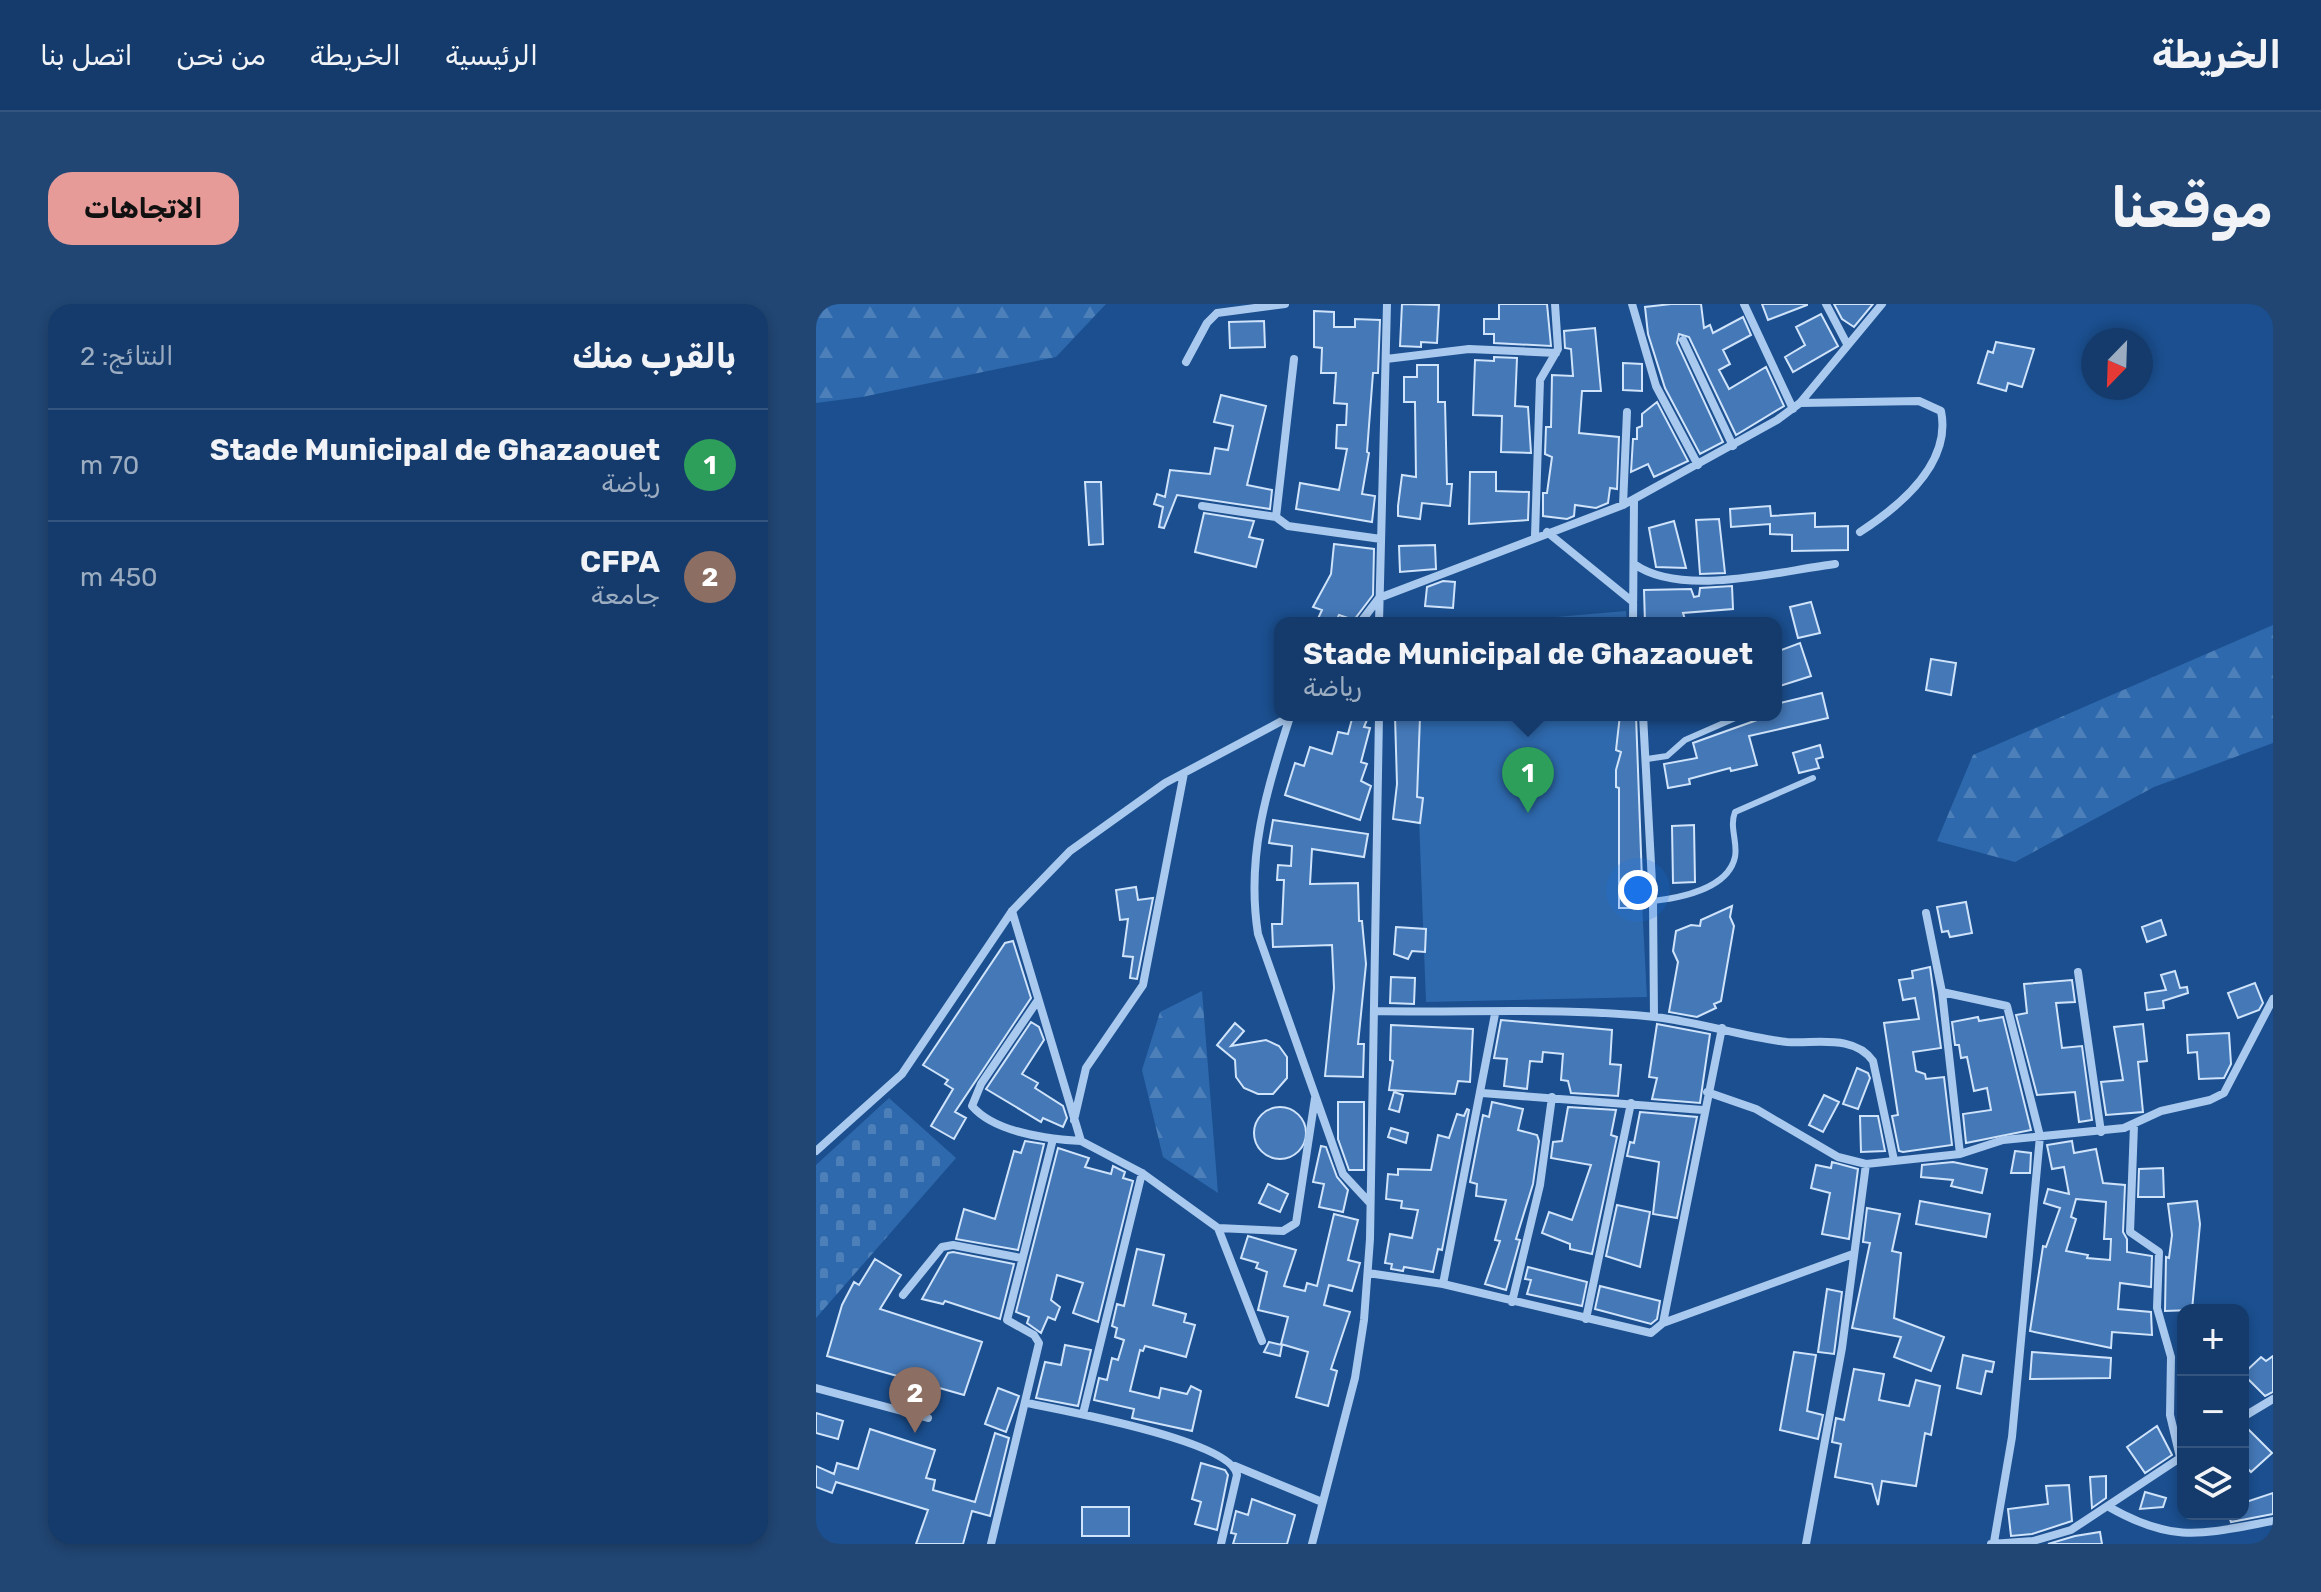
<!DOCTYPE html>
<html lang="ar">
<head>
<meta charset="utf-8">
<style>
	:root { --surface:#143b6b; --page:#214673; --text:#f1f3f6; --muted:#9dadc1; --line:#33557e; --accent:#e69b98 }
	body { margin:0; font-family:Rubik,"Noto Naskh Arabic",sans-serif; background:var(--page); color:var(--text); direction:rtl }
	.controls { position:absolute; right:24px; bottom:24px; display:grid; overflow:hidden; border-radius:16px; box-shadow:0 4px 12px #0003 }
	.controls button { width:72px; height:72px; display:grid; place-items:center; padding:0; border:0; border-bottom:2px solid var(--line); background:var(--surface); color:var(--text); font:40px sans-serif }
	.compass { position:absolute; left:1265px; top:24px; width:72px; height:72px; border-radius:50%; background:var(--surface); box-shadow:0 4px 12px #0003; rotate:203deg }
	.you { position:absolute; left:822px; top:586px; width:28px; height:28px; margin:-20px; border:6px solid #fff; border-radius:50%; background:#1a73e8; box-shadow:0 0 0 12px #1a73e833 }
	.badge { display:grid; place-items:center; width:52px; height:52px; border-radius:50%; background:var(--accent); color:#fff; font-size:26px; font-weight:700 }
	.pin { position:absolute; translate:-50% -66px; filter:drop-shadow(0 2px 4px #0008) }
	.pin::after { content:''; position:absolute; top:42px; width:28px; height:24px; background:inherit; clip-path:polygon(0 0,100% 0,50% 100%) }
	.popup { position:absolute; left:458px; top:313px; width:508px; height:104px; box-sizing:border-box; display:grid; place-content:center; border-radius:16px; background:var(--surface); filter:drop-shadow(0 2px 6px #0005); font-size:26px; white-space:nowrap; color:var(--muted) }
	.popup b { font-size:30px; color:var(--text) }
	.popup::after { content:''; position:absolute; left:50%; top:100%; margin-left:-16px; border:16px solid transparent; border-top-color:var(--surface) }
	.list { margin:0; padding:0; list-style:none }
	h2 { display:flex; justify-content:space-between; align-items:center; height:104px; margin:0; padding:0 32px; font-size:34px }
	h2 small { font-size:26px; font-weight:400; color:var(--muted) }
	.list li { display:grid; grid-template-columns:52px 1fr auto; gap:24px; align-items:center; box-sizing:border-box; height:112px; padding:0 32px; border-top:2px solid var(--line) }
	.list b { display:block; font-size:30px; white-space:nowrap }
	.list p { margin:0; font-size:26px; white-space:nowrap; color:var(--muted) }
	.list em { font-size:26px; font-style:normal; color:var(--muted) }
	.icon { flex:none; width:44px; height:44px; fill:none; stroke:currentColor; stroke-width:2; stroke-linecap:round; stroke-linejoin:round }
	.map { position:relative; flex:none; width:1457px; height:1240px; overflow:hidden; direction:ltr; border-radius:24px }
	header { display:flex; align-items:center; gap:48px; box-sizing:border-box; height:112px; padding:0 40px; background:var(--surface); border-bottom:2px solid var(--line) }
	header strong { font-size:38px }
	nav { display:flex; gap:44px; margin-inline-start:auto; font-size:28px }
	.intro { display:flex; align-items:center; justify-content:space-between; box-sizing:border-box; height:192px; padding:0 48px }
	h1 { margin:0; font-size:56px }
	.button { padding:20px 36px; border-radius:24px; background:var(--accent); color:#111; font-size:28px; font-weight:700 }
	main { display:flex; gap:48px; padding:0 48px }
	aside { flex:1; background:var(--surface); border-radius:24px; box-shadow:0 4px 12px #0003 }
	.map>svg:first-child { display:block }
	.forest { fill:url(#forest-firs) }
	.cemetery { fill:url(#cemetery-stones) }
	.pitch { fill:#2e69ad }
	.building { fill:#4478b7; stroke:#cfe3fa; stroke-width:2; fill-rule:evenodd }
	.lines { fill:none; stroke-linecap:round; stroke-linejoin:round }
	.service { stroke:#a9c9ee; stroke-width:6 }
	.minor { stroke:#a9c9ee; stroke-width:8 }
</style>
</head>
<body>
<header>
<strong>الخريطة</strong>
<nav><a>الرئيسية</a><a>الخريطة</a><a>من نحن</a><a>اتصل بنا</a></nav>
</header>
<div class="intro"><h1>موقعنا</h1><a class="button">الاتجاهات</a></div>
<main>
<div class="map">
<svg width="1457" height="1240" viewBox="0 0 1457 1240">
	<defs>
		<pattern id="forest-firs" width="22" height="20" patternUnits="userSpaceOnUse" patternTransform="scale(2)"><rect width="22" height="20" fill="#2e69ad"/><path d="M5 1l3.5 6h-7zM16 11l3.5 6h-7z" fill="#4d80b9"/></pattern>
		<pattern id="cemetery-stones" width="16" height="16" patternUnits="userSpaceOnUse" patternTransform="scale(2)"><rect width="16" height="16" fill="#2e69ad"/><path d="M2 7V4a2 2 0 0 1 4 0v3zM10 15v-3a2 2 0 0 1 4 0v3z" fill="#4d80b9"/></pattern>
	</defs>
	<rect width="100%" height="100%" fill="#1b4f8f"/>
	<path class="forest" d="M0,0H290L240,53L46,93L0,99Z
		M1457,321V439L1338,483L1199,558L1121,537L1157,451Z
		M386,687L402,889L347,853L326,766L344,708Z"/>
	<path class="cemetery" d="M73,794L140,854L0,1014V861Z"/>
	<path class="pitch" d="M810,307L811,319H672Z
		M599,411H816L831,693L610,698Z"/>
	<path class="building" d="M586,0L623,1L621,39L605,38V43L584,42Z
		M683,0H731L735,42L678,39V30H668V15H683Z
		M855,0H885L888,24L894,21L897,29L927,13L935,31L907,46L914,60L903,66L913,85L950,63L968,102L920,131L873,33L863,30L861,39L907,138L884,150L849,84L832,30L829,3Z
		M946,0H991V1L952,16Z
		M1018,0H1057L1038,23L1026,15Z
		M498,7L518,8V23H539V15L564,16L562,69H557L551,148L553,149L546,190L559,192L556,218L480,205L484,179L523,186L531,145L520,144L521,121H530L531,100L518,99L520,69H505L506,44L498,43Z
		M1005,10L1022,42L977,68L969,53L989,41L980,23Z
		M448,17L449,43L414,44L413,18Z
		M779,24L785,87H766L763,129L803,133L801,185L794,184L792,199L780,204L759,201L758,212L751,215L727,212V189H731L736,153L729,150L730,123H735L736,71L757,72L755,45L749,44L748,27Z
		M1180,38L1218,45L1206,83L1192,79L1190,87L1162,79L1172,47L1177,49Z
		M678,53L701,54L699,102L712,103L715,149L685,148L686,112L657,111L659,56L678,57Z
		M807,59L826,60V87L807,86Z
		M601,61H622V98H629L631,180H636L634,202L606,199L604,215L582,212V202L586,171L600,173L599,98H588V73H601Z
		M405,91L450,102L431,181L456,186L454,205L361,191L348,224L343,223L347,203L338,200L341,190L349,193L354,166L394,170L399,144L412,146L417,122L398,118Z
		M841,98L872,157L838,173L832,160L815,168L817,135H821V124L826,122V110Z
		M654,168H680V187L713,188L712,216L653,220Z
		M269,178H285L287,240L273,241Z
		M954,202L955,212L999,209V223L1032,222V246L976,247V231L954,230V220L915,223L914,205Z
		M388,209L438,217L433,233L447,236L440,263L379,248Z
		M903,215L909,269L884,270L880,216Z
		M858,217L870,264L840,263L833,224Z
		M518,240L558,245L557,291L538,316L523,311L519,319H500L506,306L497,303L515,270Z
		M619,241L620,265L584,268L583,242Z
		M627,277L639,278L637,304L609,302L611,283Z
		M916,282L917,305L867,309L870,319H829L828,286L875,285L878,293L883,292L884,284Z
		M995,298L1004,329L982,334L974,303Z
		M984,339L995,372L964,382L960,348Z
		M1115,355L1140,359L1135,391L1110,386Z
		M1006,389L1012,414L933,432L941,461L915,467L914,464L873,475L874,480L852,484L848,460L881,454L877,439L941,416L940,411H960V400Z
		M537,411H553L548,423L554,424L545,458L551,460L545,477L555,482L544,516L469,491L479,459L488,462L494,443L516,450L522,428L532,430Z
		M804,411H820L827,604H803V484L800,483V466L805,448L800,446Z
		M579,412L604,413L601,493L607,494L604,519L577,515L581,480Z
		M1004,441L1007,453L1000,455L1003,464L983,469L977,449Z
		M457,516L552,530L548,553L496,545L494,580L542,579L543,617H546L550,660L542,740H548L547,773L509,772L518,684L516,641L457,643L456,620H466L468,576H461L462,561L475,562L476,542L453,539Z
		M878,521L879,578L857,579L856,522Z
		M320,583L322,596L337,594L321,675L314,674L317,653L307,652L312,615L304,616L300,586Z
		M1150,598L1156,629L1134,633L1132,627L1126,628L1121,603Z
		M916,602L914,613L918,622L905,697L898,700L900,704L881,713L853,708L862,658L857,647L860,627L875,621L884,622L885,616Z
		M1345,616L1350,631L1331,638L1326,623Z
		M580,623L610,625L609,648L596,647L592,655L578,650Z
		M197,637L215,694L139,808L150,814L138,835L115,822L137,785L129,780L132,776L107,761L189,639Z
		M1114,663L1125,744L1097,748L1100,767L1109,770L1110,775L1128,773L1136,841L1087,848L1083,847L1076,812L1082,811L1068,719L1103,715L1099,694L1087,696L1083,676L1097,674L1096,667Z
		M1359,667L1364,684L1371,683L1372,689L1347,697L1348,704L1331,706L1329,689L1350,686L1345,671Z
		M575,673L599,674L598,700L574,699Z
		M1256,676L1259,698L1240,699L1246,744L1266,742L1276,816L1263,818L1259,788L1221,791L1200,711L1211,709L1208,680Z
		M1439,679L1447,699L1443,706L1422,714L1412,689Z
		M1162,713L1163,717L1187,713L1215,826L1150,839L1147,810L1175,806L1171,784L1158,787L1151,753L1145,754L1143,741H1139L1136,718Z
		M685,716L796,726L794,760L805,761L802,792L755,789L752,777L745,776L747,750L727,748L726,758L714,757L711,785L688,782L691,755L678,754Z
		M215,718L223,723L228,736L206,770L222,779L219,784L247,802L251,814L247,823L227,814L225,818L170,785Z
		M419,719L428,727L415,742L450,736L463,742L471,753V774L457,790H442L428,784L420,773L419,756L401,741Z
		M841,720L894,730L884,799L836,795L841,774L833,773Z
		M1327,720L1331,757L1322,758L1327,808L1290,811L1285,778L1307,776L1298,723Z
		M575,721L657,725L654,778L642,777L639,790L573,786L577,757L574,756Z
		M1413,729L1415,760L1408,774L1383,775L1381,748L1372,749L1371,731Z
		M1041,764L1052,769L1054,774L1042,805L1027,800Z
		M578,788L587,791L583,808L573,805Z
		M1008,791L1023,798L1007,828L993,821Z
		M522,798H548V866H533L522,835Z
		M676,798L707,805L702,826L721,831L723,837L717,880L700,935L704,936L690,986L669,980L684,937L679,936L690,896L660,892L661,880L654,878L667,811L673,813Z
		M752,803L800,806L795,831L801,833L776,950L754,945V940L726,929L733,908L756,916L775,861L735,854L737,838L746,837Z
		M438 829a26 26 0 1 1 52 0a26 26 0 1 1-52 0Z
		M651,805L653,806L626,946L622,945L617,968L588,963L587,967L575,965L576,960L569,959L574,930L596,934L602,906L585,904L586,897L570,895L572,870L582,871V865L615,866L622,831L633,834L641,810L648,812Z
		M824,808L881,813L861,914L837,910L843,858L811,852L814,838L818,839Z
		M1044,812H1062L1069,847L1045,848Z
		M575,824L592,829L590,839L572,833Z
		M209,837L228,840L202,946L140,935L148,905L179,915L198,847L205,849Z
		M1256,837L1258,849L1280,845L1287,879L1309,881L1307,928L1311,935V948L1336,952L1335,983L1304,979L1302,1005L1335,1008L1336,1031L1296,1028L1295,1044L1214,1027L1227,942L1230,943L1244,904L1228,899L1232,885L1253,890L1248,863L1236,865L1231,841ZM1260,895L1290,898L1288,935H1295L1294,956L1271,954L1272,951L1250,947L1260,915L1255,913Z
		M505,842L510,843L521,873L532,886L527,908L503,903L508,880L497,878Z
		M242,844L273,854L269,863L295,870L297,862L309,868L307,874L317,877L282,1018L257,1009L267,979L241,971L235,996L244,1003L239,1016L232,1013L225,1029L211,1019L213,1013L200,1008Z
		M1199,847L1215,849L1214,869H1195Z
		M1016,858L1042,865L1033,935L1006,930L1014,889L995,884L1000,861L1015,864Z
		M1137,858L1171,865L1166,889L1135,882L1137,876L1105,873L1106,861Z
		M1347,864L1348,893H1322L1323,865Z
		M452,880L472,890L464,908L443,899Z
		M1104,897L1174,910L1170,933L1100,920Z
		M1381,897L1384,920L1376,1006L1349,1007L1350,953L1353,954L1356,931L1352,900Z
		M801,901L834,908L824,963L790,952Z
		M1051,904L1084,910L1076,947L1085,949L1078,1014L1128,1033L1115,1067L1078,1053L1085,1033L1036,1024L1054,939L1047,938Z
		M518,910L542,916L532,956L544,959L536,987L513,981L508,1001L534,1008L515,1065L521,1067L512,1102L480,1093L492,1048L465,1040L472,1013L442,1006L451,968L440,964L442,959L425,954L432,932L480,946L468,982L489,987L491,979L501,982Z
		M321,945L348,951L337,1001L370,1010L368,1018L379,1021L370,1053L329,1042L327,1047L324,1046L314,1087L343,1094L345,1084L371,1090L375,1082L385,1087L376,1127L316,1114L318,1105L278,1096L283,1074L291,1076L296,1054L302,1056L308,1036L299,1033L301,1024L296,1022L301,1000L308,1002Z
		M137,948L198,960L184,1015L129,997L127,1000L106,995L132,949Z
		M59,955L85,971L64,1005L166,1038L148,1091L11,1052L26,1001L38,978L43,981Z
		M712,963L771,978L766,1002L711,990L715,976L709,975Z
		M784,982L844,997L841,1015L835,1020L779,1005Z
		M1011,985L1026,988L1018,1050L1002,1048Z
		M453,1038L466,1041L464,1052L448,1048Z
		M249,1041L275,1046L262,1102L220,1094L229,1058L245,1061Z
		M978,1048L1000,1051L991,1107L1007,1111L1002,1135L964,1126Z
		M1216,1048L1295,1054L1294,1074L1214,1075Z
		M1147,1051L1178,1058L1176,1068L1170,1067L1165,1090L1141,1084Z
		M1457,1052V1088L1449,1092L1427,1070L1445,1053L1450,1057Z
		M1038,1065L1068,1070L1063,1096L1093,1102L1100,1076L1124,1082L1115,1131L1109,1129L1100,1182L1066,1177L1062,1201L1056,1180L1019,1173L1025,1140L1016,1138L1020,1114L1028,1116Z
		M182,1084L203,1092L190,1128L169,1120Z
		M0,1109L27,1117L22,1135L0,1129Z
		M1427,1120L1456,1149L1435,1168L1427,1160Z
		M1341,1122L1356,1151L1329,1169L1311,1143Z
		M54,1125L119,1146L110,1174L119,1176L117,1186L159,1198L179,1129L193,1134L174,1212L156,1207L147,1240H100L112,1206L20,1178L16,1189L0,1183V1162L18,1170L21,1159L42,1165Z
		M385,1159L409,1166L412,1171L401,1226L379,1220L385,1198L376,1195Z
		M1290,1172V1194L1276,1204L1274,1173Z
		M1253,1181L1256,1217L1216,1230L1195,1232L1192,1205L1232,1200L1230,1182Z
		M1329,1188L1350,1194L1347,1203L1324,1205Z
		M1457,1189V1210L1415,1218L1412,1210H1427V1199Z
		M436,1195L479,1211L471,1240H417L420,1230L415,1229L420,1207L432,1211Z
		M266,1203H313V1232H266Z
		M1284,1228L1286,1240H1232L1259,1232Z"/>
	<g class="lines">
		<path class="service" d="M831,455L851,452L869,436L926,411
			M837,597C863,594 912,585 919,553C922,538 913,523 919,508L997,474"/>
		<path class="minor" d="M816,0L840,82L882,161
			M928,0L977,105
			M1010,0L1031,40
			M867,36L917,142
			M478,55L460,213L472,222L565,235
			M570,55L653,45L740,49
			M370,58L391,19L401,9L469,0
			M984,99L1103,97L1125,107C1136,160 1084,202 1044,228
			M807,201L811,108
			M386,202L460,213
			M731,228L817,298
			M719,232L724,76L742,45L739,0
			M818,260C866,294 963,267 1019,260
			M544,319L563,294L807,201L961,116L984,99L1066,0
			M563,319L571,0
			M817,319L818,196
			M827,411L837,597L838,713
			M473,416C450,487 430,554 442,630L527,870L554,899
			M196,607L265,837L326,869L402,924L446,1037
			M1110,609L1126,688L1144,850
			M1262,668L1285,828
			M1126,688L1191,702L1224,832L1196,1133L1178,1238
			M222,696L165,780L156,802C179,829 231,835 265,837
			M558,707C650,709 748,703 839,713C884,718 927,733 971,738C1000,740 1038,730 1057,757L1078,856
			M891,788L940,805L1022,853L1050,860L1144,850L1187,836L1308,824L1345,807L1394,796L1408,789L1457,695
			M666,789L887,806
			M258,816L270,764L327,681L368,469
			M1318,821L1314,928L1343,948L1341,1004L1355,1053L1354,1111L1364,1153
			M0,847L86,770L196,607L254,547L349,479L477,411
			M402,924L467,927L480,919L499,794
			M552,969L627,980L835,1029L847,1019L1037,950
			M627,980L679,710
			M87,991L126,943L137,941L205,954
			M696,998L724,881L736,793
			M770,1015L815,799
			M847,1019L906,724
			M0,1084L112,1114
			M211,1099C245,1106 417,1137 421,1171L405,1240
			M267,1110L326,869
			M1427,1113L1457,1095
			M419,1162L506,1198
			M1293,1203C1358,1240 1386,1230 1457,1217
			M175,1240L223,1039L218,1031L191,1016L237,835
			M496,1240L539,1074L548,1016L554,935L563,411
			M990,1240L1026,1044L1050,860
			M1175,1240L1217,1237L1255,1226L1367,1152"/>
	</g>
</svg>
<div class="controls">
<button>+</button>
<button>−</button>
<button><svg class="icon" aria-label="layers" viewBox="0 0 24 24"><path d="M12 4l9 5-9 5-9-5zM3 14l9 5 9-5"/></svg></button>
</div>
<svg class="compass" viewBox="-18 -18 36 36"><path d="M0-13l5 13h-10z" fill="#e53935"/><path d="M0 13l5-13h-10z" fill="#9dadc1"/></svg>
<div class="you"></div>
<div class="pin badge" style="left:712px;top:509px;background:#2e9e5b">1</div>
<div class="popup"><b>Stade Municipal de Ghazaouet</b>رياضة</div>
<div class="pin badge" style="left:99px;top:1129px;background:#8d6e63">2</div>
</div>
<aside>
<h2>بالقرب منك<small>النتائج: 2</small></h2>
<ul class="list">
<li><span class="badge" style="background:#2e9e5b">1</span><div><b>Stade Municipal de Ghazaouet</b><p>رياضة</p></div><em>70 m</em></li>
<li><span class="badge" style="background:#8d6e63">2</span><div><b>CFPA</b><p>جامعة</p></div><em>450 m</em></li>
</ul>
</aside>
</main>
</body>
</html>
